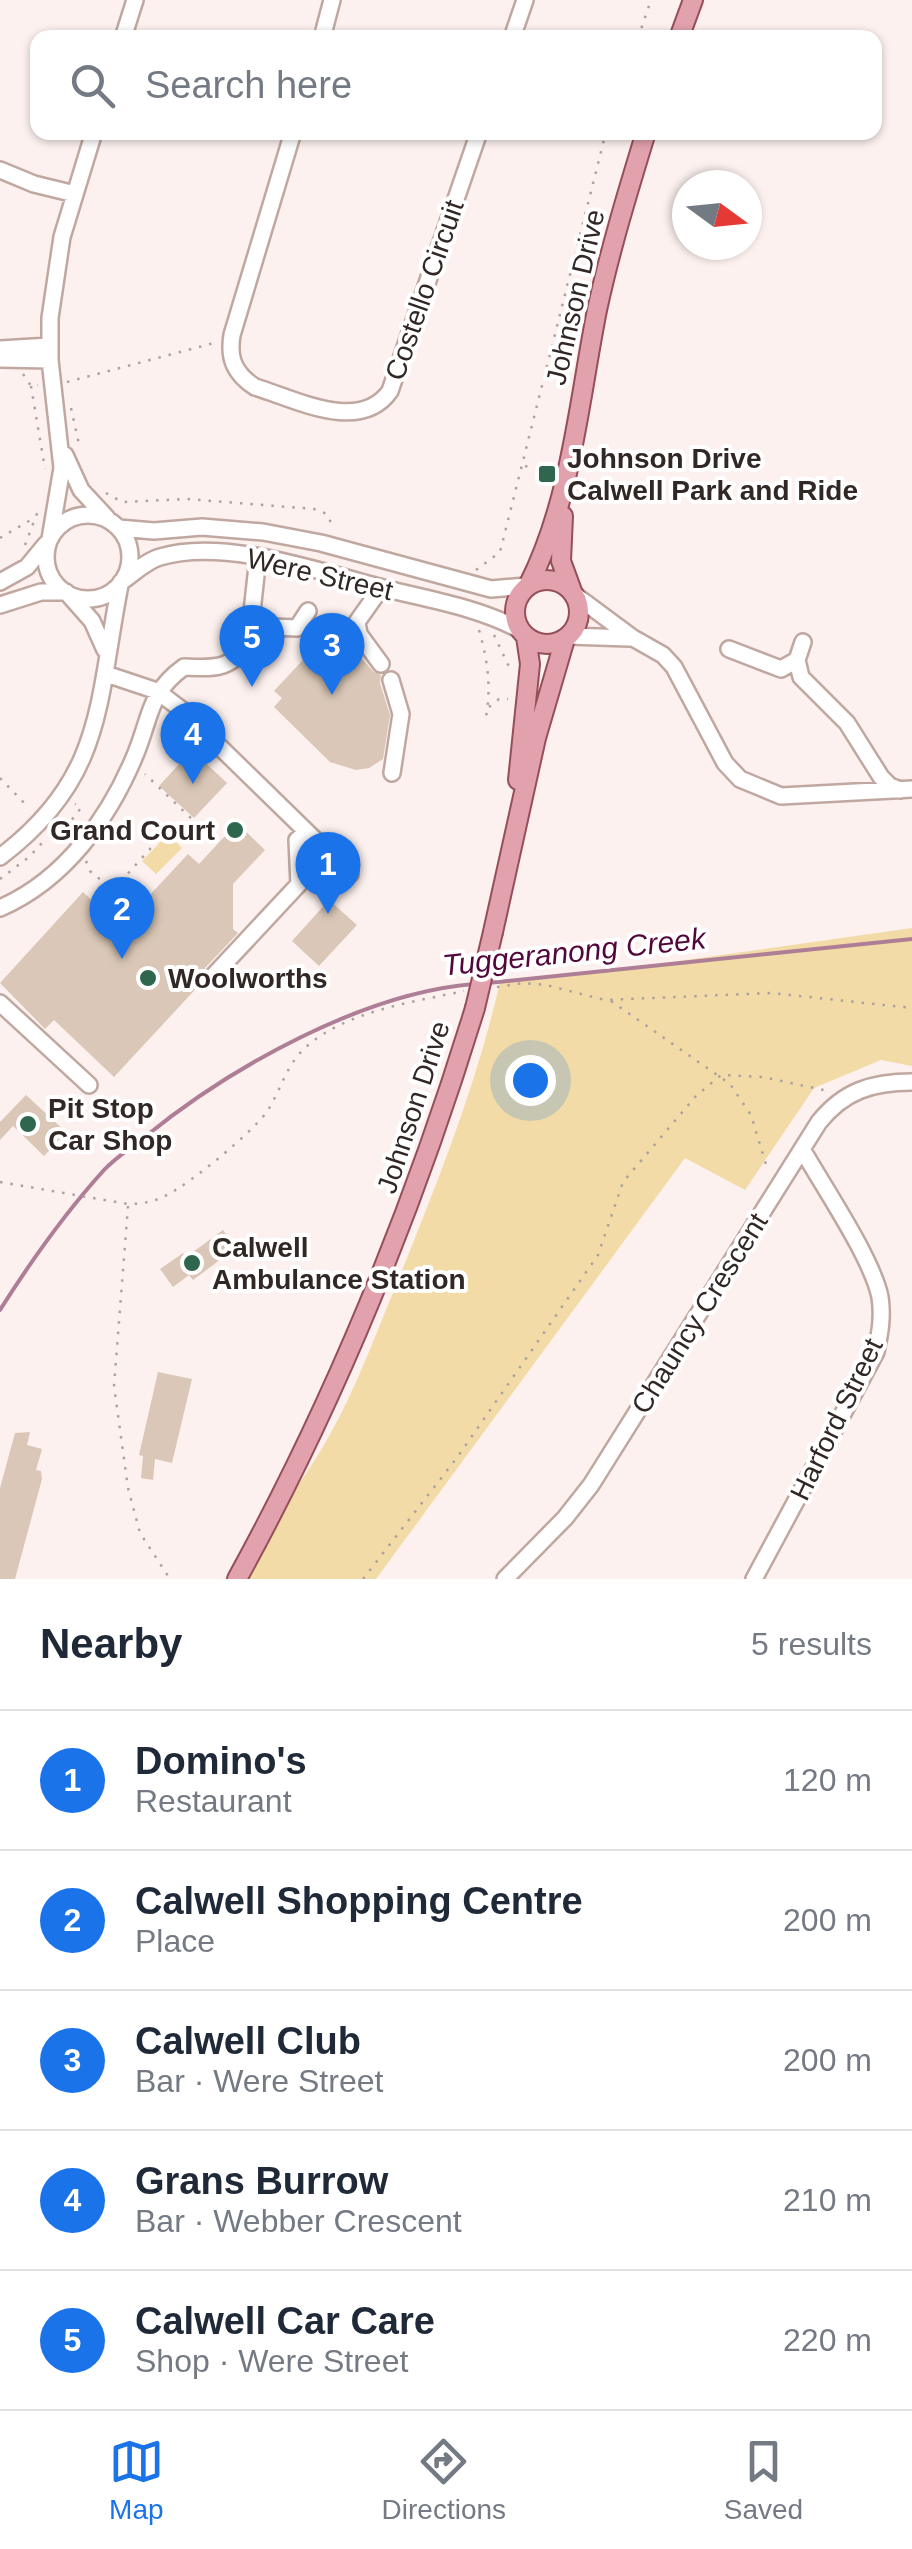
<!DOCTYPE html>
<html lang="en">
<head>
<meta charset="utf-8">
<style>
	:root { --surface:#fff; --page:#f6f6f7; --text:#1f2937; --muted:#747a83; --line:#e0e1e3; --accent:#1a73e8 }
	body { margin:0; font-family:Helvetica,sans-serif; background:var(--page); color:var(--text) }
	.compass { position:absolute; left:672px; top:170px; width:90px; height:90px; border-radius:50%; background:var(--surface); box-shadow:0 2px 8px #0004; rotate:105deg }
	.you { position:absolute; left:530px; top:1080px; width:35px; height:35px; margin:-25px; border:8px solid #fff; border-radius:50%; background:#1a73e8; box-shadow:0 0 0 15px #1a73e833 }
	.badge { display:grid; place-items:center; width:65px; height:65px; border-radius:50%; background:var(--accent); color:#fff; font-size:32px; font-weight:700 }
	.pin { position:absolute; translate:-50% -82px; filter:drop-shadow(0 2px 5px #0008) }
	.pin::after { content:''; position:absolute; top:52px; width:35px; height:30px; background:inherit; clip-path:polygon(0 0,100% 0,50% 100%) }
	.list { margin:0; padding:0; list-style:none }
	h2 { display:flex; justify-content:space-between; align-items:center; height:130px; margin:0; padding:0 40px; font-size:42px }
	h2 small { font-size:32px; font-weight:400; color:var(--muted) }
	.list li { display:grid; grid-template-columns:65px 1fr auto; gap:30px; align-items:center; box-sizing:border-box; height:140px; padding:0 40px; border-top:2px solid var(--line) }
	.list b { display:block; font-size:38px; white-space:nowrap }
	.list p { margin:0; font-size:32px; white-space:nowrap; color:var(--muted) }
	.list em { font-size:32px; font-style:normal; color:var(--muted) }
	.icon { flex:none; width:55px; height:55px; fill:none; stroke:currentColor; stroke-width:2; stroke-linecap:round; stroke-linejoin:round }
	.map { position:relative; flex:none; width:912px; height:1579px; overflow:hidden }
	.search { position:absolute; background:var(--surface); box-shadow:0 2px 8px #0004; left:30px; right:30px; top:30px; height:110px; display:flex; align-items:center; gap:25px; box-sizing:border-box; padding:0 35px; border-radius:20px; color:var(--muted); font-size:38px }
	.sheet { height:830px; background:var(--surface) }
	nav { display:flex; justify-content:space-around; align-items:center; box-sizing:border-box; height:140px; border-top:2px solid var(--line); background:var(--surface); font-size:28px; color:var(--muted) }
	nav a { display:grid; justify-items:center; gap:5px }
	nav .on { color:var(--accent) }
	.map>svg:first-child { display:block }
	.green { fill:#f2dba6 }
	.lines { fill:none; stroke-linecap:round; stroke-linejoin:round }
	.stream { stroke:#ae7d96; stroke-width:4 }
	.building { fill:#dac7b7 }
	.minor-casing { stroke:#c0a8a1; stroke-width:20 }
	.major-casing { stroke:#964e5a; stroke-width:22 }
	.path { stroke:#aca29f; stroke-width:2.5; stroke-dasharray:2.5 8; stroke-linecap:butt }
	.minor { stroke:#fff; stroke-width:15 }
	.major { stroke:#e1a1ad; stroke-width:18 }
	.major-bridge-casing { stroke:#964e5a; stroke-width:22; stroke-linecap:butt }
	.major-bridge { stroke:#e1a1ad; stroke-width:18 }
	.poi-dot { fill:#2e664e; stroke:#fff; stroke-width:4 }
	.labels { text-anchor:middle; stroke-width:8; stroke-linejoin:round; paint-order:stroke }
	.street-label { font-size:28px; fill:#312825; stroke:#fff }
	.poi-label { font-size:28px; font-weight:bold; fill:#312825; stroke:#fff; text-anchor:start }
	.water-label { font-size:30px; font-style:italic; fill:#52063a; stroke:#fff }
</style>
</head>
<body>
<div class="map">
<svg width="912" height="1579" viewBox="0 0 912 1579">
	<rect width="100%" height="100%" fill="#fcf1ee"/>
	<path class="green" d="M168,834L182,848L156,874L142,861Z
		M912,928V1066L881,1060L814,1088L745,1190L685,1158L376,1579H236C264,1530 300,1487 328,1438C356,1389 377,1331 399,1278C438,1181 477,1084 500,982L565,977Z"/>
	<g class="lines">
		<path class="stream" d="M488,983L912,939
			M0,1310C31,1261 65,1213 104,1170C116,1157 132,1147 146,1136C231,1067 363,993 474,984"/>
	</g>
	<path class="building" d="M341,619L344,639L373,671L381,675L380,683L390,715L383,759L369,768L356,770L330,762L274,707L282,698L274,691Z
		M192,750L227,783L194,818L159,786Z
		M237,823L265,850L233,884V929L238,933L205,968L204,980L114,1077L54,1020L45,1029L0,983L83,892L120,927L188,854L199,864Z
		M329,900L357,925L319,966L292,941Z
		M26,1095L66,1132L44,1156L13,1126L0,1140V1122Z
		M223,1230L236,1248L193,1280L189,1275L173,1287L160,1269L183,1253L186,1257Z
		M158,1372L192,1379L172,1463L155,1459L153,1480L141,1478L143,1456L139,1455Z
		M30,1432L27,1445L42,1449L36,1470L41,1471L42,1479L15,1579H0V1488L15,1433Z"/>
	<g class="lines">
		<g class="minor-casing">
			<path id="minor" d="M123,38L135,0
				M322,38L332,0
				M512,38L525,0
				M293,132L232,335C228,359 235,374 255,387C295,399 360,434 390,391L479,132
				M0,170L34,184L75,194
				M0,349L49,346
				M0,359L50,360
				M65,455L81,490L107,518
				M46 557a42 42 0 1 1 84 0a42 42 0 1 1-84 0Z
				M119,528L154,531L202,527L263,532L321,543L491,589L526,586
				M50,539L62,468L50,360V318L62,237L94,132
				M0,582L27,567L46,544
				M121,582C133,574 146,561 160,557C225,537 323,573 387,589C431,600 480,608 520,630
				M69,595L92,621L105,650
				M575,595L633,638L663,655L674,667L725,763L740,779L781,796L912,789
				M0,605L41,592H66
				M250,626L297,628L308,611
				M568,636L629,638
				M729,649L781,669L797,660L803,642
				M797,660L801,677L847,723L881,777L890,786L900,790
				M381,664L359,634L357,622L381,588
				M106,674L157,691L182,710L350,874
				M391,680L401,714L392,773
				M0,857C105,778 97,702 120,585
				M0,908C65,880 110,817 136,753C151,716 149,692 184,667C214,668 233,671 249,639L258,557
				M214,975L299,884L297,840L306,832
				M0,1003L89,1085
				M505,1579L565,1518L591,1485L819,1122C844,1091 872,1082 912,1082
				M754,1579L876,1352C880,1333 883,1317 880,1297C872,1258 823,1186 802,1149"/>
		</g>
		<g class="major-casing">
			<path id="major" d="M679,38L693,0
				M563,516L561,561L572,591
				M515 612a32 32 0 1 1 64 0a32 32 0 1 1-64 0Z
				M529,584C571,501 579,401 597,310C610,250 628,191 646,132
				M518,780L530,664L526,637
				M493,932L536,738L565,639
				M237,1579C337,1397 414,1207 475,1008"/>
		</g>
		<path class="path" d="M638,38L651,0
			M23,374L31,386L38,385
			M67,382L214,343
			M31,386L45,469
			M71,408L80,449
			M525,466L549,472L547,481
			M106,493L122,502L187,499L314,509L327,514L334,529
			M0,538L34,518
			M25,545L38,511
			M476,570L500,552L606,132
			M479,630C488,662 492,689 485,722
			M494,635L512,673
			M489,707L499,699H508
			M0,778L29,808
			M52,831L65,842
			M59,836L81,808L75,804
			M86,861L90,871L113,890L169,828L180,839L195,822L145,774
			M0,879L29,857L42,843
			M497,987L523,983L546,985L605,1000L771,993L912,1008
			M611,1001L730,1084L751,1115L768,1171
			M0,1182L128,1204C141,1204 153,1202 165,1196C190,1184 249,1135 266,1113C281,1091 285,1066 306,1047C346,1011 413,1002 464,991
			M128,1206L114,1386L128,1488L140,1533L170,1579
			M363,1579L456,1459L598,1255L623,1182L696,1096L721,1075L763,1077L828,1091"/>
		<use href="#minor" class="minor"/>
		<use href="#major" class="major"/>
		<g class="major-bridge-casing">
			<path id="major-bridge" d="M475,1008L493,932"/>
		</g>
		<use href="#major-bridge" class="major-bridge"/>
	</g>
	<g class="poi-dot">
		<rect x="537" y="464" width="20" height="20" rx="5"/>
		<circle cx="235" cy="830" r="10"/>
		<circle cx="148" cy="978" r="10"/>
		<circle cx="28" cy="1124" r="10"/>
		<circle cx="192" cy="1263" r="10"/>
	</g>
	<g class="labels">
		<g class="street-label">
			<text transform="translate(424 290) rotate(-71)" y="10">Costello Circuit</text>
			<text transform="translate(575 297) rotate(-77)" y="10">Johnson Drive</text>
			<text transform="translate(320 574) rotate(13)" y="10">Were Street</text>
			<text transform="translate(413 1107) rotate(-72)" y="10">Johnson Drive</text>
			<text transform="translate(699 1313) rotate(-58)" y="10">Chauncy Crescent</text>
			<text transform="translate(836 1419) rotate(-64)" y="10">Harford Street</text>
		</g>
		<g class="poi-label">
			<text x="567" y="468">Johnson Drive<tspan x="567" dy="32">Calwell Park and Ride</tspan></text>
			<text x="215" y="840" text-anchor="end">Grand Court</text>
			<text x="168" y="988">Woolworths</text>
			<text x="48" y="1118">Pit Stop<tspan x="48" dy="32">Car Shop</tspan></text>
			<text x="212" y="1257">Calwell<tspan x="212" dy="32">Ambulance Station</tspan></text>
		</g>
		<g class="water-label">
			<text transform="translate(574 952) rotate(-6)" y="10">Tuggeranong Creek</text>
		</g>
	</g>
</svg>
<svg class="compass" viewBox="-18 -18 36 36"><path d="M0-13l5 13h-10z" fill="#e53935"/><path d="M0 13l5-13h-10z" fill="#747a83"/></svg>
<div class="you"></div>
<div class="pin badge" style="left:328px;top:914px">1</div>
<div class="pin badge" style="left:122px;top:959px">2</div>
<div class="pin badge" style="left:332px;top:695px">3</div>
<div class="pin badge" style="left:193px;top:784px">4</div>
<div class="pin badge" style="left:252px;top:687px">5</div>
<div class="search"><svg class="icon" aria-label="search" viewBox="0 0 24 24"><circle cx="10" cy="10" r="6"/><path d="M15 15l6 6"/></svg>Search here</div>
</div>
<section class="sheet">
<h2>Nearby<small>5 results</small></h2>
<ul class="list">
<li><span class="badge">1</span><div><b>Domino's</b><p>Restaurant</p></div><em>120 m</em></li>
<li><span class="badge">2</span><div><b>Calwell Shopping Centre</b><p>Place</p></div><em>200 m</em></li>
<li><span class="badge">3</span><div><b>Calwell Club</b><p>Bar · Were Street</p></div><em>200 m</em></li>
<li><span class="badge">4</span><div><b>Grans Burrow</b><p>Bar · Webber Crescent</p></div><em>210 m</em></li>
<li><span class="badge">5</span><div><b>Calwell Car Care</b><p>Shop · Were Street</p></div><em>220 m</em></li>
</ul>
</section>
<nav>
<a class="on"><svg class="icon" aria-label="map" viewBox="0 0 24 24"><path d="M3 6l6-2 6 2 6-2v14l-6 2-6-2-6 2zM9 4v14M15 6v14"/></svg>Map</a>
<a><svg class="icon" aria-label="directions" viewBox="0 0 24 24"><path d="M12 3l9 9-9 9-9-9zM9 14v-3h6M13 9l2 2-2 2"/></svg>Directions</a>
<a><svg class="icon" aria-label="saved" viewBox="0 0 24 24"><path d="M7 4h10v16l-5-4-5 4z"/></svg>Saved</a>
</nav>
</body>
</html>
